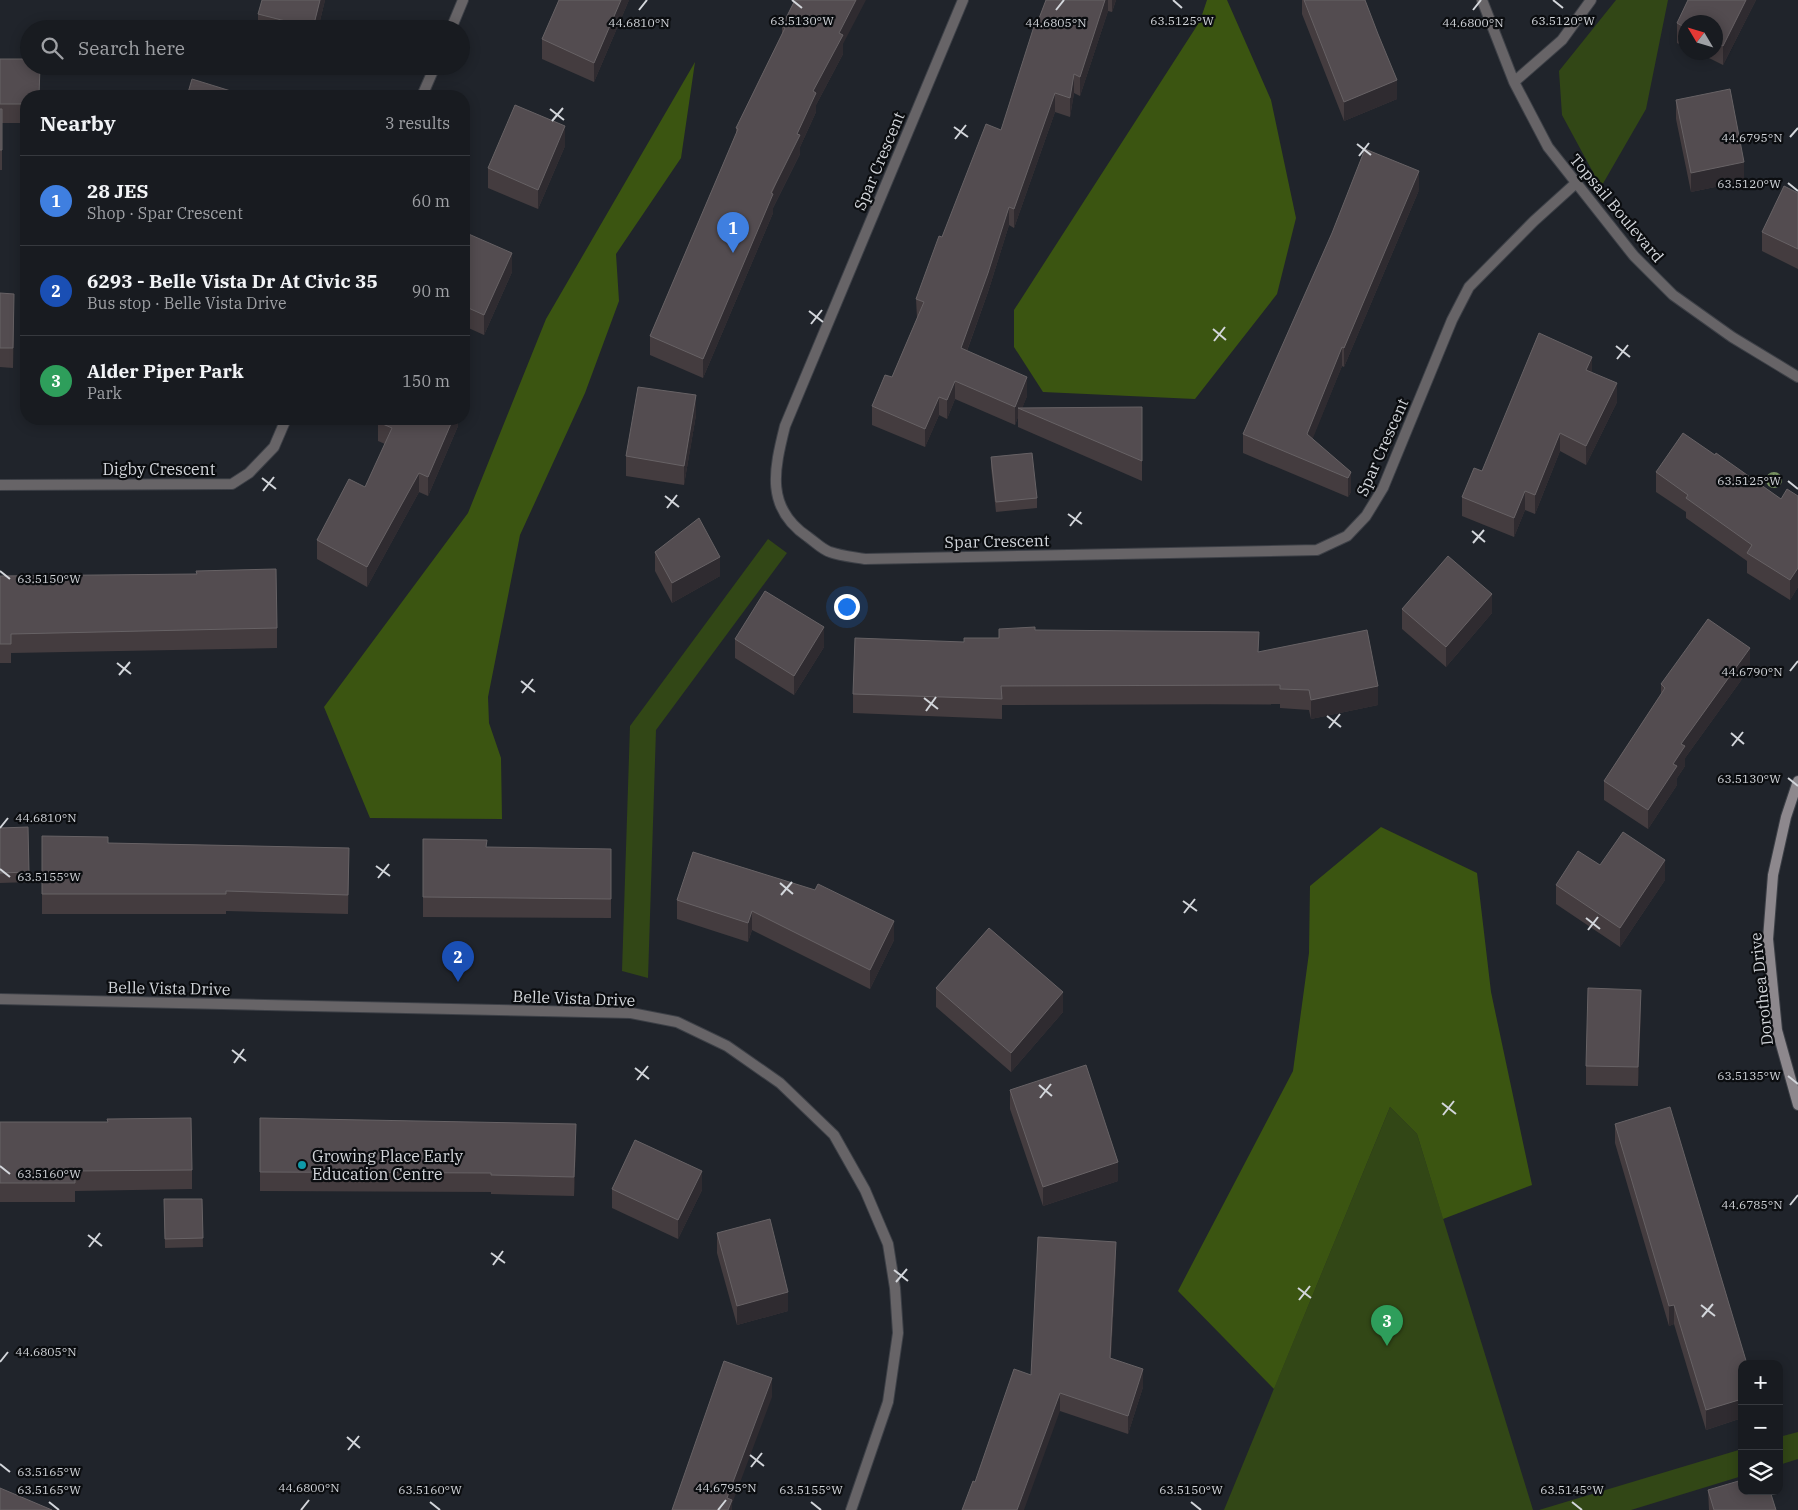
<!DOCTYPE html>
<html lang="en">
<head>
<meta charset="utf-8">
<style>
	:root { --surface:#181b20; --page:#212429; --text:#f1f3f6; --muted:#9fa1a5; --line:#36393e; --accent:#7c3aed }
	body { margin:0; font-family:"IBM Plex Serif",serif; background:var(--page); color:var(--text) }
	.controls { position:absolute; right:15px; bottom:15px; display:grid; overflow:hidden; border-radius:10px; box-shadow:0 2px 12px #0003 }
	.controls button { width:45px; height:45px; display:grid; place-items:center; padding:0; border:0; border-bottom:1px solid var(--line); background:var(--surface); color:var(--text); font:25px sans-serif }
	.compass { position:absolute; left:1678px; top:15px; width:45px; height:45px; border-radius:50%; background:var(--surface); box-shadow:0 2px 12px #0003; rotate:308deg }
	.you { position:absolute; left:846px; top:606px; width:18px; height:18px; margin:-12px; border:4px solid #fff; border-radius:50%; background:#1a73e8; box-shadow:0 0 0 8px #1a73e833 }
	.badge { display:grid; place-items:center; width:32px; height:32px; border-radius:50%; background:var(--accent); color:#fff; font-size:16px; font-weight:700 }
	.pin { position:absolute; translate:-50% -41px; filter:drop-shadow(0 1px 2px #0008) }
	.pin::after { content:''; position:absolute; top:26px; width:18px; height:15px; background:inherit; clip-path:polygon(0 0,100% 0,50% 100%) }
	.list { margin:0; padding:0; list-style:none }
	h2 { display:flex; justify-content:space-between; align-items:center; height:65px; margin:0; padding:0 20px; font-size:21px }
	h2 small { font-size:16px; font-weight:400; color:var(--muted) }
	.list li { display:grid; grid-template-columns:32px 1fr auto; gap:15px; align-items:center; box-sizing:border-box; height:90px; padding:0 20px; border-top:1px solid var(--line) }
	.list b { display:block; font-size:19px; white-space:nowrap }
	.list p { margin:0; font-size:16px; white-space:nowrap; color:var(--muted) }
	.list em { font-size:16px; font-style:normal; color:var(--muted) }
	.icon { flex:none; width:28px; height:28px; fill:none; stroke:currentColor; stroke-width:2; stroke-linecap:round; stroke-linejoin:round }
	.map { position:relative; flex:none; width:1798px; height:1510px; overflow:hidden }
	.search { position:absolute; background:var(--surface); box-shadow:0 2px 12px #0003; left:20px; top:20px; width:450px; height:55px; display:flex; align-items:center; gap:12px; box-sizing:border-box; padding:0 18px; border-radius:28px; color:var(--muted); font-size:19px }
	.panel { position:absolute; background:var(--surface); box-shadow:0 2px 12px #0003; left:20px; top:90px; width:450px; height:335px; border-radius:20px }
	.map>svg:first-child { display:block }
	.green { fill:#324716 }
	.forest { fill:#3b5511 }
	.lines { fill:none; stroke-linecap:round; stroke-linejoin:round }
	.street-casing { stroke:#3d4047; stroke-width:12 }
	.secondary-casing { stroke:#3d4047; stroke-width:12 }
	.street { stroke:#676467; stroke-width:10 }
	.secondary { stroke:#8d888d; stroke-width:10 }
	.tree { fill:#769060 }
	.wall { fill:#443c3f }
	.shaded-wall { fill:#2f2b30 }
	.building { fill:#534c50; stroke:#676265 }
	.ticks { fill:none; stroke:#d3d6db; stroke-width:2 }
	.culture-dot { fill:#0f9aa8; stroke:#0b0d10; stroke-width:2 }
	.labels { text-anchor:middle; stroke-width:4.5; stroke-linejoin:round; paint-order:stroke }
	.street-label { font-size:16px; fill:#d3d6db; stroke:#0b0d10 }
	.poi-label { font-size:16px; fill:#d3d6db; stroke:#0b0d10; text-anchor:start }
	.ticks-label { font-size:12px; text-anchor:middle; fill:#d3d6db; stroke:#0b0d10; stroke-width:4.5; stroke-linejoin:round; paint-order:stroke }
</style>
</head>
<body>
<div class="map">
<svg width="1798" height="1510" viewBox="0 0 1798 1510">
	<rect width="100%" height="100%" fill="#20242b"/>
	<path class="green" d="M1616,0H1668L1646,109L1601,187L1562,115L1559,71Z
		M768,539L787,553L656,730L648,978L622,971L630,726Z
		M1390,1107L1417,1134L1533,1510H1224Z
		M1798,1432V1459L1779,1465V1437Z
		M1742,1449V1476L1631,1510H1539Z"/>
	<path class="forest" d="M1207,0H1227L1271,100L1296,218L1277,294L1195,399L1043,392L1014,347V310L1200,21Z
		M695,62L681,158L616,254L619,301L585,393L520,535L488,697L489,723L501,758L502,819L370,818L324,707L468,513L546,319Z
		M1381,827L1477,873L1491,992L1532,1185L1443,1219L1417,1134L1390,1107L1274,1389L1178,1291L1293,1071L1309,953L1310,886Z"/>
	<g class="lines">
		<g class="street-casing">
			<path id="street" d="M963,0L785,426C774,470 765,508 808,537C815,542 823,550 830,552C841,556 854,557 865,559L1317,550L1347,536L1366,516L1383,488L1452,320L1469,287L1534,221L1576,183
				M1482,0L1514,82L1548,147L1634,256L1673,295L1732,337L1798,377
				M451,29L463,0
				M1514,82L1562,40L1591,0
				M422,96L435,66
				M0,485L232,484L249,473L274,447L286,419
				M0,999L631,1013L677,1022L727,1046L780,1083L834,1135L865,1190L888,1244L895,1288L898,1333L888,1402L851,1510"/>
		</g>
		<g class="secondary-casing">
			<path id="secondary" d="M1798,781L1786,817L1773,875L1768,939L1777,1030L1798,1105"/>
		</g>
		<use href="#street" class="street"/>
		<use href="#secondary" class="secondary"/>
	</g>
	<circle class="tree" cx="1774" cy="480" r="8"/>
	<path class="wall" d="M325,0L318,29H258V14Z
		M629,0L594,82L542,59V39Z
		M1046,0H1116L1112,12L1108,11L1080,96L1074,93L1070,117L1055,112L1014,228L1009,225L988,292L967,351L1027,396L1022,408L1142,407V481L1018,427V417L1015,425L955,399L947,419L939,415L925,447L872,425V406L892,377L917,318L916,299L942,237L1001,130L1038,21Z
		M1302,0H1365L1397,99L1344,121L1302,14Z
		M1688,0H1756L1723,65L1697,52H1716V22H1686V47L1677,43V23Z
		M782,26L843,44V54L816,105V112L800,147V154L773,208V213L703,378L650,355V336L736,134V128L782,34Z
		M0,59L26,96V123H2V170H0Z
		M1676,100L1744,181L1691,192L1676,119Z
		M565,146L538,209L488,188V168Z
		M1419,190L1344,367L1342,366L1312,439L1351,472V492L1348,497L1243,453V434Z
		M1798,193V269L1762,251V232Z
		M464,232L512,272L484,335L464,326Z
		M0,293L14,313L13,368L0,367Z
		M1592,373L1617,402L1586,465L1560,451L1535,514L1525,510L1514,537L1462,516V497L1482,471Z
		M696,415L684,485L626,476V456Z
		M458,419V426L428,496L419,492L367,587L317,559V540L365,487L385,444L378,441V422Z
		M1715,455L1781,499L1798,496V587L1790,600L1747,573V561L1686,518V512L1656,492V472Z
		M991,457L1037,498V508L996,512L991,467Z
		M655,552L720,576L672,603L655,571Z
		M0,576L277,628V648L11,653V663H0Z
		M1402,609L1492,613L1446,667L1402,629Z
		M1035,630L1259,652L1378,705L1311,719L1309,710L1280,708V704L1002,705V719L853,713V694L964,642L999,638Z
		M735,639L824,647L794,695L735,658Z
		M1750,668L1685,758V766L1677,778V785L1648,829L1604,800V781L1661,694V684Z
		M28,827L29,882L0,883V828Z
		M42,836L108,843L349,848L348,914L226,911V914H42Z
		M423,839L487,847L611,849V918L423,917Z
		M1600,865L1665,880L1620,947L1556,904V885Z
		M815,890L894,940L870,989L752,930L748,942L677,919V900Z
		M936,988L1063,1012L1011,1072L936,1007Z
		M1641,1009L1638,1086L1586,1085V1066Z
		M1010,1090L1118,1181L1043,1206L1010,1109Z
		M260,1118L576,1143L574,1196L491,1194V1192L260,1191Z
		M0,1122L192,1170V1189L75,1191V1202H0Z
		M1615,1124L1742,1364V1418L1706,1430L1674,1324L1669,1326L1615,1143Z
		M612,1189L702,1190L678,1239L612,1208Z
		M164,1199H202L203,1247L165,1248Z
		M717,1233L788,1311L737,1325L717,1253Z
		M1116,1260L1111,1358L1143,1387L1128,1434L1060,1411L1031,1375Z
		M1708,1490L1776,1510H1709Z"/>
	<path class="shaded-wall" d="M320,0H325L318,29H313Z
		M621,0H629L594,82V63Z
		M856,0H866L843,44V54L816,105V112L800,147V154L773,208V213L703,378V359L797,134L813,91L839,33Z
		M1105,0H1108V11L1080,96V77Z
		M1112,0H1116L1112,12Z
		M1746,0H1756L1723,65V46Z
		M1074,74V93L1070,117V98Z
		M1397,80V99L1344,121V102Z
		M1055,93V112L1014,228V209Z
		M565,126V146L538,209V190Z
		M1744,162V181L1691,192V173Z
		M1419,171V190L1344,367V348Z
		M1009,207V225L988,292L961,367V348Z
		M512,253V272L484,335V315Z
		M14,294V313L13,368V348Z
		M1342,347V366L1307,453V434Z
		M1592,357V375L1586,370Z
		M1027,377V396L1022,409L1018,408V417L1015,425V407Z
		M955,381V399L947,419V400Z
		M1617,383V402L1586,465V446Z
		M696,395V415L684,485V466Z
		M939,397V415L925,447V429Z
		M453,419H458V426L428,496V477Z
		M1560,433V451L1535,514V495Z
		M1351,472V492L1348,497V478Z
		M419,473V492L367,587V567Z
		M1525,491V510L1514,537V518Z
		M720,557V576L672,603V583Z
		M1798,568V587L1790,600V580Z
		M1492,594V613L1446,667V647Z
		M824,627V647L794,695V676Z
		M1750,648V668L1685,758V766L1677,778V785L1648,829V810L1673,764L1681,744Z
		M1378,686V705L1311,719V700Z
		M1665,860V880L1620,947V928Z
		M752,911V930L748,942V923Z
		M894,921V940L870,989V970Z
		M1641,990V1009L1638,1086V1067Z
		M1063,992V1012L1011,1072V1053Z
		M576,1124V1143L574,1196V1177Z
		M1118,1162V1181L1043,1206V1187Z
		M702,1171V1190L678,1239V1220Z
		M1116,1242V1260L1110,1376V1358Z
		M788,1292V1311L737,1325V1306Z
		M1674,1305V1324L1669,1326V1306Z
		M1143,1369V1387L1128,1434V1416Z
		M772,1378V1397L732,1504V1510H727V1498Z
		M1060,1393V1411L1024,1510H1017Z
		M1742,1399V1418L1706,1430V1410Z"/>
	<path class="building" d="M262,0H320L313,28L258,14Z
		M559,0H621L594,63L542,39Z
		M795,0H856L839,33L843,35L813,91L816,93L797,134L800,135L771,193L773,194L703,359L650,336L738,129L736,128L785,28L782,26Z
		M1046,0H1105L1080,77L1074,74L1070,98L1055,93L1014,209L1009,207L988,273L961,348L1027,377L1015,407L955,381L947,400L939,397L925,429L872,406L885,375L892,377L924,302L916,299L939,236L942,237L986,124L1001,130L1036,20L1038,21Z
		M1304,0H1365L1378,34L1397,80L1344,102Z
		M1688,0H1746L1723,46L1716,42V22H1686V28L1677,23Z
		M0,59H29V66H40L39,96H26V104H0Z
		M192,79L247,96H187Z
		M1730,89L1744,162L1691,173L1676,100Z
		M515,105L565,126L538,190L488,168Z
		M0,109H2V150H0Z
		M1365,149L1419,171L1344,348L1342,347L1307,434L1351,472L1348,478L1243,434L1332,233Z
		M1784,186L1798,193V249L1762,232Z
		M464,232L512,253L484,315L464,306Z
		M0,293L14,294L13,348H0Z
		M1539,333L1592,357L1586,370L1617,383L1586,446L1560,433L1535,495L1525,491L1514,518L1462,497L1474,468L1482,471Z
		M638,387L696,395L684,466L626,456Z
		M1142,407V461L1018,408Z
		M379,419H453L428,477L419,473L367,567L317,540L349,479L365,487L392,428L378,422Z
		M1683,433L1715,455L1716,453L1781,499L1787,489L1798,496V568L1790,580L1747,553L1752,545L1686,498L1688,495L1656,472Z
		M1032,453L1037,498L996,502L991,457Z
		M699,518L720,557L672,583L655,552Z
		M1448,556L1492,594L1446,647L1402,609Z
		M276,569L277,628L11,634V644H0V576L197,574L196,571Z
		M765,591L824,627L794,676L735,639Z
		M1708,619L1750,648L1681,744L1685,746L1673,764L1677,766L1648,810L1604,781L1665,688L1661,684Z
		M1035,627V630L1259,632L1258,652L1367,630L1378,686L1311,700L1309,690L1280,689V685L1001,686L1002,699L853,694L855,638L964,642V638H999V629Z
		M28,827L29,872L0,873V828Z
		M1623,832L1665,860L1620,928L1556,885L1578,851L1600,865Z
		M42,836L108,837V843L349,848L348,895L226,891V894H42Z
		M423,839L487,840L486,847L611,849V899L423,897Z
		M693,852L815,890L818,884L894,921L870,970L752,911L748,923L677,900Z
		M989,928L1063,992L1011,1053L936,988Z
		M1588,988L1641,990L1638,1067L1586,1066Z
		M1086,1065L1118,1162L1043,1187L1010,1090Z
		M1670,1107L1747,1364H1742V1399L1706,1410L1674,1305L1669,1306L1615,1124Z
		M191,1118L192,1170L75,1171V1183H0V1122H108L107,1119Z
		M260,1118L576,1124L574,1177L491,1175V1173L260,1172Z
		M635,1140L702,1171L678,1220L612,1189Z
		M164,1199H202L203,1238L165,1239Z
		M770,1219L788,1292L737,1306L717,1233Z
		M1038,1237L1116,1242L1110,1358L1143,1369L1128,1416L1060,1393L1017,1510H962L973,1481L975,1482L1014,1369L1031,1375Z
		M724,1361L772,1378L727,1498L732,1500L728,1510H672Z
		M1742,1480V1491H1770L1776,1510H1714L1708,1490Z
		M0,1488L52,1510H0Z"/>
	<path class="ticks" d="M792,0L802,8M1173,0L1182,8M1553,0L1563,8M639,10L647,0M1056,10L1064,0M1473,10L1481,0M550,109L564,120M552,121L563,108M954,127L968,137M1790,137L1798,128M955,139L966,125M1357,144L1371,155M1359,156L1369,143M1788,183L1798,191M809,311L823,322M811,324L822,310M1213,329L1226,340M1214,341L1225,327M1616,346L1630,357M1617,359L1628,345M262,478L276,489M1788,481L1798,489M263,491L274,477M665,496L679,507M667,508L677,495M1068,514L1082,524M1070,526L1081,512M1472,531L1485,542M1473,543L1484,530M0,571L10,579M117,663L131,674M1790,671L1798,661M119,675L130,662M521,681L535,692M522,693L533,679M924,698L938,709M926,711L936,697M1327,716L1341,727M1329,728L1340,714M1731,733L1744,744M1732,746L1743,732M1788,778L1798,786M0,828L8,818M376,866L390,876M0,869L10,877M378,878L389,864M780,883L793,894M781,895L792,882M1183,901L1197,911M1184,913L1195,899M1586,918L1600,929M1588,930L1598,917M232,1050L246,1061M234,1063L244,1049M635,1068L649,1079M1788,1076L1798,1084M637,1080L648,1066M1039,1085L1052,1096M1040,1098L1051,1084M1442,1103L1456,1114M1443,1115L1454,1101M0,1166L10,1174M1790,1205L1798,1195M88,1235L102,1246M89,1247L100,1233M491,1253L505,1263M493,1265L503,1251M894,1270L908,1281M896,1282L907,1269M1298,1288L1311,1298M1299,1300L1310,1286M1701,1305L1715,1316M1702,1317L1713,1304M0,1362L8,1352M347,1437L360,1448M348,1450L359,1436M750,1455L764,1466M0,1464L10,1472M751,1467L762,1453M49,1502L59,1510M430,1502L440,1510M811,1502L821,1510M1191,1502L1201,1510M1572,1502L1582,1510M301,1510L309,1500M718,1510L726,1500"/>
	<circle class="culture-dot" cx="302" cy="1165" r="5"/>
	<g class="labels">
		<g class="street-label">
			<text transform="translate(879 161) rotate(-67)" y="6">Spar Crescent</text>
			<text transform="translate(1617 208) rotate(50)" y="6">Topsail Boulevard</text>
			<text transform="translate(1382 447) rotate(-66)" y="6">Spar Crescent</text>
			<text x="159" y="475">Digby Crescent</text>
			<text transform="translate(997 541) rotate(-1)" y="6">Spar Crescent</text>
			<text transform="translate(169 988) rotate(1)" y="6">Belle Vista Drive</text>
			<text transform="translate(1761 989) rotate(-96)" y="6">Dorothea Drive</text>
			<text transform="translate(574 998) rotate(2)" y="6">Belle Vista Drive</text>
		</g>
		<g class="poi-label">
			<text x="312" y="1162">Growing Place Early<tspan x="312" dy="18">Education Centre</tspan></text>
		</g>
	</g>
	<g class="ticks-label">
		<text x="802" y="25">63.5130°W</text>
		<text x="1182" y="25">63.5125°W</text>
		<text x="1563" y="25">63.5120°W</text>
		<text x="639" y="27">44.6810°N</text>
		<text x="1056" y="27">44.6805°N</text>
		<text x="1473" y="27">44.6800°N</text>
		<text x="1752" y="142">44.6795°N</text>
		<text x="1749" y="188">63.5120°W</text>
		<text x="1749" y="485">63.5125°W</text>
		<text x="49" y="583">63.5150°W</text>
		<text x="1752" y="676">44.6790°N</text>
		<text x="1749" y="783">63.5130°W</text>
		<text x="46" y="822">44.6810°N</text>
		<text x="49" y="881">63.5155°W</text>
		<text x="1749" y="1080">63.5135°W</text>
		<text x="49" y="1178">63.5160°W</text>
		<text x="1752" y="1209">44.6785°N</text>
		<text x="46" y="1356">44.6805°N</text>
		<text x="49" y="1476">63.5165°W</text>
		<text x="309" y="1492">44.6800°N</text>
		<text x="726" y="1492">44.6795°N</text>
		<text x="49" y="1494">63.5165°W</text>
		<text x="430" y="1494">63.5160°W</text>
		<text x="811" y="1494">63.5155°W</text>
		<text x="1191" y="1494">63.5150°W</text>
		<text x="1572" y="1494">63.5145°W</text>
	</g>
</svg>
<div class="controls">
<button>+</button>
<button>−</button>
<button><svg class="icon" aria-label="layers" viewBox="0 0 24 24"><path d="M12 4l9 5-9 5-9-5zM3 14l9 5 9-5"/></svg></button>
</div>
<svg class="compass" viewBox="-18 -18 36 36"><path d="M0-13l5 13h-10z" fill="#e53935"/><path d="M0 13l5-13h-10z" fill="#9fa1a5"/></svg>
<div class="you"></div>
<div class="pin badge" style="left:733px;top:253px;background:#3f7fe0">1</div>
<div class="pin badge" style="left:458px;top:982px;background:#1a4fb4">2</div>
<div class="pin badge" style="left:1387px;top:1346px;background:#2e9e5b">3</div>
<div class="search"><svg class="icon" aria-label="search" viewBox="0 0 24 24"><circle cx="10" cy="10" r="6"/><path d="M15 15l6 6"/></svg>Search here</div>
<section class="panel">
<h2>Nearby<small>3 results</small></h2>
<ul class="list">
<li><span class="badge" style="background:#3f7fe0">1</span><div><b>28 JES</b><p>Shop · Spar Crescent</p></div><em>60 m</em></li>
<li><span class="badge" style="background:#1a4fb4">2</span><div><b>6293 - Belle Vista Dr At Civic 35</b><p>Bus stop · Belle Vista Drive</p></div><em>90 m</em></li>
<li><span class="badge" style="background:#2e9e5b">3</span><div><b>Alder Piper Park</b><p>Park</p></div><em>150 m</em></li>
</ul>
</section>
</div>
</body>
</html>
